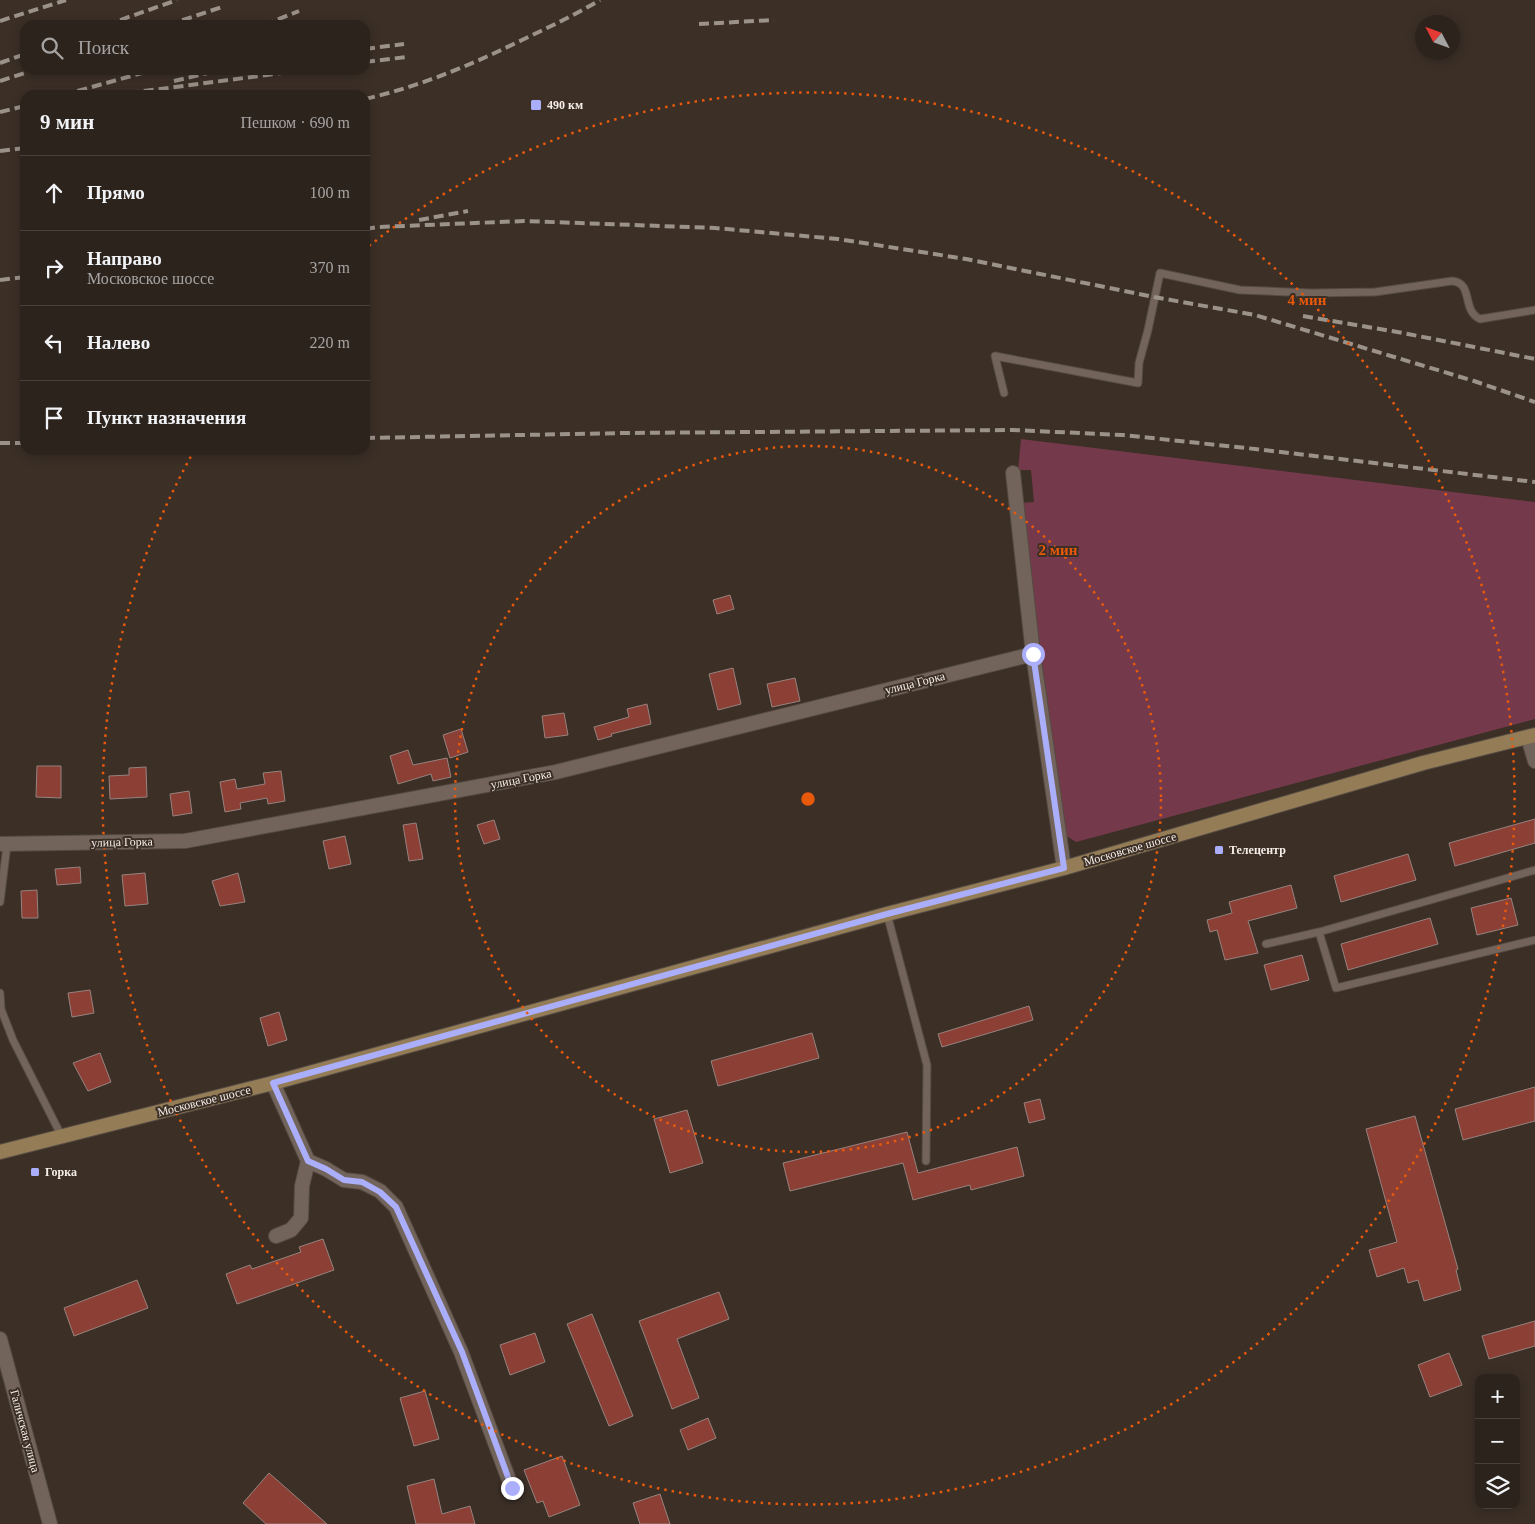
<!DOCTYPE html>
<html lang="ru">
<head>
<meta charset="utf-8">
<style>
	:root { --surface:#2c231c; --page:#382f29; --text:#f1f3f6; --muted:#a6a4a3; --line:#48403b }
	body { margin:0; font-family:"Times New Roman",serif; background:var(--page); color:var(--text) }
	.controls { position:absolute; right:15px; bottom:15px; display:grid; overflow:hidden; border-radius:10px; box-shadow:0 2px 12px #0003 }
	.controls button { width:45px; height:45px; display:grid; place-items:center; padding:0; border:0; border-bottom:1px solid var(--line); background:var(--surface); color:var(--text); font:25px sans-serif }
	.compass { position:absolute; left:1415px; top:15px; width:45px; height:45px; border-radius:50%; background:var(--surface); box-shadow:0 2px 12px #0003; rotate:311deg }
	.stop { position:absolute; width:15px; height:15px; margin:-11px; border:4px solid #abaffb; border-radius:50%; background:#fff }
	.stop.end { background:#abaffb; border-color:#fff; box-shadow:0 1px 5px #0008 }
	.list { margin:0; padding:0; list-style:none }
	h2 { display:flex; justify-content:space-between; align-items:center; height:65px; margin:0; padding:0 20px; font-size:21px }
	h2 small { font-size:16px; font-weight:400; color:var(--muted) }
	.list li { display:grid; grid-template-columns:32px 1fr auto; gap:15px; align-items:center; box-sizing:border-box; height:75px; padding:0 20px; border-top:1px solid var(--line) }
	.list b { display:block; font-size:19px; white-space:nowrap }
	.list p { margin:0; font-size:16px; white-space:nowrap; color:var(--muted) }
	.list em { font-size:16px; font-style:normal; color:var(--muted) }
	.icon { flex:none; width:28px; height:28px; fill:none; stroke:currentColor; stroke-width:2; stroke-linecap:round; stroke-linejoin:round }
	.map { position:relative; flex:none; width:1535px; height:1524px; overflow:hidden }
	.search { position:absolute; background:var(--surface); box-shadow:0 2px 12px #0003; left:20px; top:20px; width:350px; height:55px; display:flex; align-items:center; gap:12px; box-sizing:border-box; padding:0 18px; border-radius:15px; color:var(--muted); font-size:19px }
	.panel { position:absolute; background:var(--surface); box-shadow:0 2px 12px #0003; left:20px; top:90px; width:350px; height:365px; border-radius:15px }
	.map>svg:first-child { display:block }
	.green { fill:#743a4b }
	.building { fill:#8c3f34; stroke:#96837f }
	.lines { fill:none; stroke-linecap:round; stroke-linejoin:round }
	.service-casing { stroke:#554b43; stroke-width:9 }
	.minor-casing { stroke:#554b43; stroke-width:16 }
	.secondary-casing { stroke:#554b43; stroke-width:16 }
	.service { stroke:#72645a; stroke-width:7 }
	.minor { stroke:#72645a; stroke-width:14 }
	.secondary { stroke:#937c56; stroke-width:14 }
	.rail { stroke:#9b928a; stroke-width:4; stroke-dasharray:10 5; stroke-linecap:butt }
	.route { stroke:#abaffb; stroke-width:6 }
	.ring { fill:none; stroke:#e8590c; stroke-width:2.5; stroke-dasharray:2.5 5 }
	.poi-dot { fill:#abaffb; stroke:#3b2f26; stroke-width:2 }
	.labels { text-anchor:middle; stroke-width:4; stroke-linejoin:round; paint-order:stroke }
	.poi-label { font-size:12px; font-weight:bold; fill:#f6eee8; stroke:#3b2f26; text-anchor:start }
	.street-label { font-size:12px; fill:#f6eee8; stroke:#3b2f26 }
	.centre { fill:#e8590c; stroke:#3b2f26; stroke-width:2.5 }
	.ring-label { font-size:15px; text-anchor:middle; font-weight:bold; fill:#e8590c; stroke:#3b2f26; stroke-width:4; stroke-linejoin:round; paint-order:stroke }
</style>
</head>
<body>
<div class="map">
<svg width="1535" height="1524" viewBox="0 0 1535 1524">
	<rect width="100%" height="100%" fill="#3b2f26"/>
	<path class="green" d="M1021,439L1535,502V719L1076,842L1065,835L1021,503L1034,502L1031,470H1018Z"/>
	<path class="building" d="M730,595L734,609L717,614L713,600Z
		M733,668L741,704L718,710L709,674Z
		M795,678L800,701L772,707L767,684Z
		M647,704L651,724L611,734L612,736L598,740L594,727L629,717L627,709Z
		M564,713L568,735L545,738L542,716Z
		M461,729L468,752L450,758L443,735Z
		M408,750L413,765L447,758L451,777L433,781L431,774L398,784L390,756Z
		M37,766H61V798L36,797Z
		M146,767L147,797L110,799L109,776L129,775V768Z
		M281,771L285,801L268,804L267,798L240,803L241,809L225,812L220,782L235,779L237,789L265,784L263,773Z
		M189,791L192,813L173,816L170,794Z
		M1535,819V843L1455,866L1449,843Z
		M494,820L500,839L484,844L477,825Z
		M416,823L423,859L409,861L403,825Z
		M345,836L351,864L329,869L323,841Z
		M1408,854L1416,880L1341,902L1334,876Z
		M80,867L81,883L57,885L55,869Z
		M145,873L148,904L125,906L122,875Z
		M238,873L245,902L220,906L212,881Z
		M1291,885L1297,908L1248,921L1258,953L1225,960L1217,930L1210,932L1207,920L1232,913L1229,902Z
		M37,890L38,918H22L21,891Z
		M1511,898L1518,925L1477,935L1471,908Z
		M1430,918L1438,944L1348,970L1341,944Z
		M1302,955L1309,980L1271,990L1264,965Z
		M90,990L94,1013L72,1017L68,993Z
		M1029,1006L1033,1020L942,1047L938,1034Z
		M279,1012L287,1040L268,1046L260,1018Z
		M812,1033L819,1058L718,1086L711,1061Z
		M100,1053L111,1082L88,1091L73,1063Z
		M1535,1087V1121L1463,1140L1455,1109Z
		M1040,1099L1045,1119L1029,1123L1024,1103Z
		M687,1110L703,1163L670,1173L654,1119Z
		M1415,1116L1458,1269L1456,1270L1461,1290L1424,1301L1418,1280L1408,1283L1404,1268L1377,1277L1369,1250L1397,1242L1366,1129Z
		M907,1132L918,1173L1017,1147L1024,1176L971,1190L970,1185L913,1200L903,1163L790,1191L783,1163Z
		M323,1239L334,1270L237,1304L226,1274L250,1265L252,1269L301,1252L299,1247Z
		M137,1280L148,1308L74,1336L64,1308Z
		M719,1292L729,1319L677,1339L699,1398L672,1409L639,1321Z
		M592,1314L633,1416L609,1426L567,1324Z
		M1535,1321V1346L1489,1359L1482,1336Z
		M535,1333L545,1362L510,1375L500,1345Z
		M1449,1353L1462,1385L1430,1397L1418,1365Z
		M425,1391L439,1439L414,1446L400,1398Z
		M708,1418L716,1438L688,1450L680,1430Z
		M562,1456L580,1505L549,1517L543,1501L537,1503L524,1470Z
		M269,1473L327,1524H266L243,1503Z
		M434,1479L442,1514L470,1506L475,1524H416L407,1486Z
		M660,1494L670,1524H640L633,1503Z"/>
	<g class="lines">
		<g class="service-casing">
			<path id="service" d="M1004,393L995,356L1138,383L1139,363L1148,330L1160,273L1240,290L1312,293L1375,292L1452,281C1474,283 1461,310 1480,319L1535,310
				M1535,870L1319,932L1336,988L1535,940
				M0,902L7,845
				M887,914L927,1065L926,1161
				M1266,944L1319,932
				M0,993L1,1009L13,1040L62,1137"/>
		</g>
		<g class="minor-casing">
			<path id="minor" d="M1013,473L1033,654L1064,868
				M1528,737L1535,761
				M0,844L185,841L556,772L1033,654
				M273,1083L308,1161L326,1169L344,1180L362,1182L380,1191L396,1207L461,1352L512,1488
				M276,1236L291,1230L301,1218L302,1186L308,1161
				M0,1339L50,1524"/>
		</g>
		<g class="secondary-casing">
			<path id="secondary" d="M0,1152L273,1083L887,914L1064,868L1423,763L1535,735"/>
		</g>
		<use href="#service" class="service"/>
		<use href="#minor" class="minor"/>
		<use href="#secondary" class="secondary"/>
		<path class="rail" d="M0,21L66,0
			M699,24L774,20
			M106,25L177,0
			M168,25L222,7
			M264,25L299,11
			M365,49L404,44
			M365,62L406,57
			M0,63L25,54
			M0,81L34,70
			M174,81L221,70
			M63,95L153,70
			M114,95L305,70
			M365,99C421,86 471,65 522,40C549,27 575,15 600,0
			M0,112L25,106
			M0,151L25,148
			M419,220L468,211
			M365,229L379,227L524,221L715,228L838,239L966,259L1154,297L1255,315L1474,381L1535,402
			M0,280L25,277
			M1303,316L1403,333L1535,359
			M365,438L625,433L1013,430L1123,435L1255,449L1535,482
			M0,443H25"/>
	</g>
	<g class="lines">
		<path class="route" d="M512,1488L462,1352L396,1207L380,1192L362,1182L344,1180L326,1169L308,1161L273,1083L887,914L1064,868L1033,654"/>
	</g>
	<g class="ring">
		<circle cx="808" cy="799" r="353"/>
		<path d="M369 246A706 706 0 1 1 194 451"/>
	</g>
	<g class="poi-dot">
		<rect x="530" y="99" width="12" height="12" rx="2.5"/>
		<rect x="1214" y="845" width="10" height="10" rx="2.5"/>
		<rect x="30" y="1167" width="10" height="10" rx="2.5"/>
	</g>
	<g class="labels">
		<g class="poi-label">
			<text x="547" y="109">490 км</text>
			<text x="1229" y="854">Телецентр</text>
			<text x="45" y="1176">Горка</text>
		</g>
		<g class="street-label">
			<text transform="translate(915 683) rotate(-14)" y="4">улица Горка</text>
			<text transform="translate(521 779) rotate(-11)" y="4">улица Горка</text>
			<text transform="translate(122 842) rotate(-1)" y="4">улица Горка</text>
			<text transform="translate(1130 849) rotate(-16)" y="4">Московское шоссе</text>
			<text transform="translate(204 1101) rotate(-14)" y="4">Московское шоссе</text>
			<text transform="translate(25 1431) rotate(75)" y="4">Галичская улица</text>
		</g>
	</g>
	<circle cx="808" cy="799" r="8" class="centre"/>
	<g class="ring-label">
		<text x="1307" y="305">4 мин</text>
		<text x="1058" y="555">2 мин</text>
	</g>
</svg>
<div class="controls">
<button>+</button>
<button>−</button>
<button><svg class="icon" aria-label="layers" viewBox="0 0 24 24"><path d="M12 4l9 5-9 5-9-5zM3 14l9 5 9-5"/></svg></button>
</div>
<svg class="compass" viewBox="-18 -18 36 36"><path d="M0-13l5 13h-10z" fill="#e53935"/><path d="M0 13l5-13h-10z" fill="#a6a4a3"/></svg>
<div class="stop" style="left:1033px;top:654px"></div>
<div class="stop end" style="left:512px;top:1488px"></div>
<div class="search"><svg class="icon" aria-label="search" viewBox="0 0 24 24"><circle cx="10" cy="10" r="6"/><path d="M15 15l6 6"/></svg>Поиск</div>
<section class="panel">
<h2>9 мин<small>Пешком · 690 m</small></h2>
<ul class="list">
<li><svg class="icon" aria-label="ahead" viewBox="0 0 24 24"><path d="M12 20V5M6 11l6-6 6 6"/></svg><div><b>Прямо</b></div><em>100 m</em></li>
<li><svg class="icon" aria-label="right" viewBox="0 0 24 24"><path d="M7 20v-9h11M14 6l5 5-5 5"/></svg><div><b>Направо</b><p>Московское шоссе</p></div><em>370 m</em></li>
<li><svg class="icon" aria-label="left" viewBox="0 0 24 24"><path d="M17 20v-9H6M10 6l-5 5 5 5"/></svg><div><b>Налево</b></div><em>220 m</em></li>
<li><svg class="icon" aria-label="arrive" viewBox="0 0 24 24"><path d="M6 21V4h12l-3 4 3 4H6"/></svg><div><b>Пункт назначения</b></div></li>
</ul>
</section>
</div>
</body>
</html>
